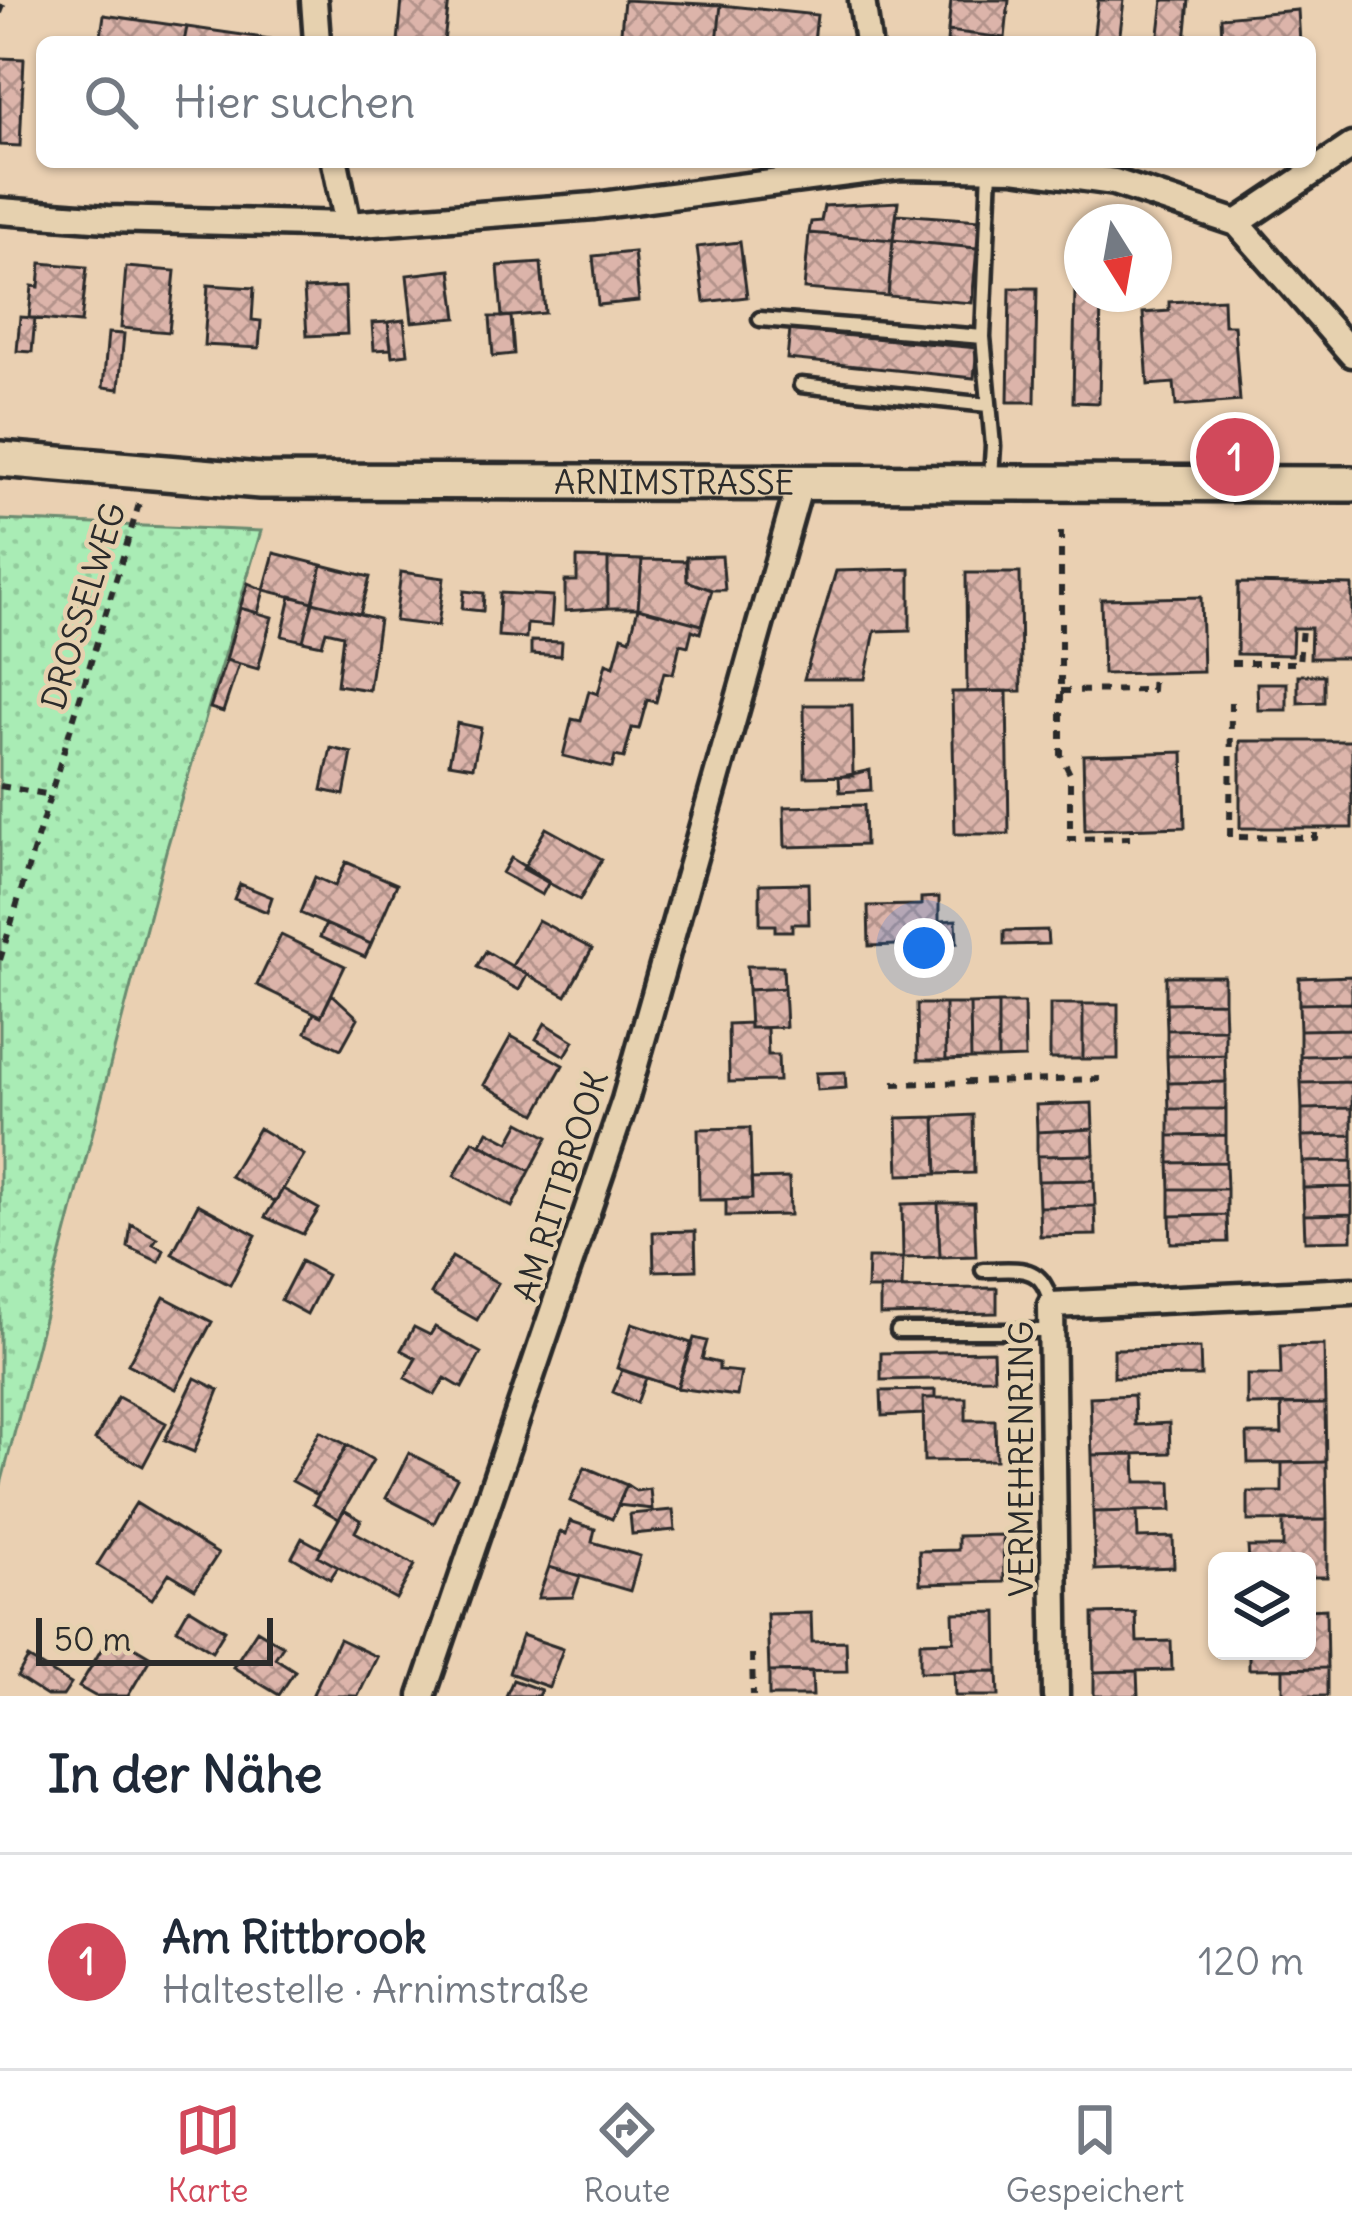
<!DOCTYPE html>
<html lang="de">
<head>
<meta charset="utf-8">
<style>
	:root { --surface:#fff; --page:#f6f6f7; --text:#1f2937; --muted:#747a83; --line:#e0e1e3; --accent:#d1495b }
	body { margin:0; font-family:Delius,sans-serif; background:var(--page); color:var(--text) }
	.controls { position:absolute; right:36px; bottom:36px; display:grid; overflow:hidden; border-radius:18px; box-shadow:0 3px 9px #0004 }
	.controls button { width:108px; height:108px; display:grid; place-items:center; padding:0; border:0; border-bottom:3px solid var(--line); background:var(--surface); color:var(--text); font:60px sans-serif }
	.compass { position:absolute; left:1064px; top:204px; width:108px; height:108px; border-radius:50%; background:var(--surface); box-shadow:0 3px 9px #0004; rotate:169deg }
	.scale { position:absolute; left:36px; bottom:30px; width:237px; box-sizing:border-box; padding-left:12px; border:6px solid #2b2b2b; border-top:0; font-size:33px; line-height:42px; white-space:nowrap; color:#2b2b2b; -webkit-text-stroke:9px #e6d1af; paint-order:stroke }
	.you { position:absolute; left:924px; top:948px; width:42px; height:42px; margin:-30px; border:9px solid #fff; border-radius:50%; background:#1a73e8; box-shadow:0 0 0 18px #1a73e833 }
	.badge { display:grid; place-items:center; width:78px; height:78px; border-radius:50%; background:var(--accent); color:#fff; font-size:39px; font-weight:700 }
	.pin { position:absolute; translate:-50% -50%; border:6px solid #fff; box-shadow:0 3px 12px #0006 }
	.list { margin:0; padding:0; list-style:none }
	h2 { display:flex; justify-content:space-between; align-items:center; height:156px; margin:0; padding:0 48px; font-size:51px }
	h2 small { font-size:39px; font-weight:400; color:var(--muted) }
	.list li { display:grid; grid-template-columns:78px 1fr auto; gap:36px; align-items:center; box-sizing:border-box; height:216px; padding:0 48px; border-top:3px solid var(--line) }
	.list b { display:block; font-size:45px; white-space:nowrap }
	.list p { margin:0; font-size:39px; white-space:nowrap; color:var(--muted) }
	.list em { font-size:39px; font-style:normal; color:var(--muted) }
	.icon { flex:none; width:66px; height:66px; fill:none; stroke:currentColor; stroke-width:2; stroke-linecap:round; stroke-linejoin:round }
	.map { position:relative; flex:none; width:1352px; height:1696px; overflow:hidden }
	.search { position:absolute; background:var(--surface); box-shadow:0 3px 9px #0004; left:36px; right:36px; top:36px; height:132px; display:flex; align-items:center; gap:30px; box-sizing:border-box; padding:0 42px; border-radius:18px; color:var(--muted); font-size:45px }
	.sheet { height:372px; background:var(--surface) }
	nav { display:flex; justify-content:space-around; align-items:center; box-sizing:border-box; height:168px; border-top:3px solid var(--line); background:var(--surface); font-size:33px; color:var(--muted) }
	nav a { display:grid; justify-items:center; gap:6px }
	nav .on { color:var(--accent) }
	.map>svg:first-child { display:block }
	.grass { fill:url(#grass-dots); stroke:#6a8c70; stroke-width:3 }
	.building { fill:url(#building-cross-hatch); stroke:#2b2b2b; stroke-width:3 }
	.lines { fill:none; stroke-linecap:round; stroke-linejoin:round }
	.lane-casing { stroke:#2b2b2b; stroke-width:21 }
	.street-casing { stroke:#2b2b2b; stroke-width:33 }
	.secondary-casing { stroke:#2b2b2b; stroke-width:42 }
	.path { stroke:#2b2b2b; stroke-width:6; stroke-dasharray:9 9; stroke-linecap:butt }
	.lane { stroke:#e6d1af; stroke-width:12 }
	.street { stroke:#e6d1af; stroke-width:24 }
	.secondary { stroke:#e6d1af; stroke-width:33 }
	.labels { text-anchor:middle; stroke-width:9; stroke-linejoin:round; paint-order:stroke }
	.street-label { font-size:33px; fill:#2b2b2b; stroke:#e6d1af }
</style>
</head>
<body>
<div class="map">
<svg width="1352" height="1696" viewBox="0 0 1352 1696">
	<defs>
		<pattern id="grass-dots" width="8" height="8" patternUnits="userSpaceOnUse" patternTransform="scale(3)"><rect width="8" height="8" fill="#a9ecb5"/><path d="M2 2h.1M6 6h.1" fill="none" stroke="#92cb9c" stroke-width="1.8" stroke-linecap="round"/></pattern>
		<pattern id="building-cross-hatch" width="8" height="8" patternUnits="userSpaceOnUse" patternTransform="scale(3)"><rect width="8" height="8" fill="#dcb4aa"/><path d="M0 0l8 8M0 8l8-8" fill="none" stroke="#b3938b"/></pattern>
	</defs>
	<rect width="100%" height="100%" fill="#ead0b2"/>
	<filter id="ink" filterUnits="userSpaceOnUse"><feTurbulence type="fractalNoise" baseFrequency=".00833" numOctaves="2"/><feDisplacementMap in="SourceGraphic" scale="24" xChannelSelector="R" yChannelSelector="G"/><feConvolveMatrix kernelMatrix="1 2 1 2 8 2 1 2 1" color-interpolation-filters="sRGB"/></filter>
	<g filter="url(#ink)">
		<path class="grass" d="M0,520L261,531L166,851L0,1488Z"/>
		<path class="building" d="M402,0H449L444,42H398Z
			M624,0L721,5L717,42H620Z
			M951,0H1009L1005,38L948,31Z
			M1098,0H1124L1119,42H1093Z
			M1163,0H1189L1185,42H1158Z
			M721,5L817,15L814,42H717Z
			M1298,10L1300,42H1222L1221,17Z
			M104,15L187,27L184,42H100Z
			M187,27L270,39L269,42H184Z
			M948,31L1005,38L1004,42H947Z
			M0,58L24,59L20,146L0,145Z
			M898,202L893,240L809,233L811,222L821,221L824,206Z
			M897,214L979,220L977,248L893,240Z
			M809,233L893,240L888,296L804,289Z
			M893,240L977,248L972,303L888,296Z
			M740,242L747,297L704,302L697,247Z
			M634,252L639,301L598,305L593,256Z
			M41,263L87,267L81,323L29,318L32,286L39,287Z
			M541,263L545,313L502,317L498,266Z
			M126,267L175,271L169,332L121,328Z
			M451,270L457,318L412,322L407,275Z
			M208,285L254,288L252,320L261,321L259,348L204,345Z
			M345,287L347,334L307,336L304,289Z
			M1010,288H1037L1035,402H1008Z
			M1075,288L1082,289V294H1101L1099,403L1073,402Z
			M1223,299L1224,325H1234L1240,401L1176,406L1174,383L1148,385L1143,313L1169,311V302Z
			M511,316L514,354L493,356L490,317Z
			M20,317L35,318L32,352L17,351Z
			M404,320L408,354L392,356L388,322Z
			M388,322L391,349L374,350L372,323Z
			M790,330L977,348L974,378L787,359Z
			M108,333L124,334L119,389L103,387Z
			M274,553L322,565L313,602L264,590Z
			M722,556L725,590H712L687,581L686,557Z
			M577,558L608,559V608L565,611V581H577Z
			M608,559L642,560L638,608H608Z
			M642,560L687,561V581L712,590L702,625L638,608Z
			M322,565L370,577L360,614L313,602Z
			M910,569V630L875,631L865,679H804L836,571Z
			M401,572L444,578L438,626L395,621Z
			M966,573H1020L1021,691L967,692Z
			M248,583L264,590L258,613L240,608Z
			M1238,583L1352,585V658H1310L1311,628H1293L1292,655L1237,654Z
			M464,591L484,593L483,611L462,609Z
			M500,593L553,596L551,626L527,624L526,638L498,636Z
			M291,596L313,602L303,641L282,636Z
			M1201,597L1203,672L1103,674L1101,599Z
			M313,602L379,619L369,690L337,685L343,635L326,631L322,645L303,641Z
			M240,608L272,617L258,669L226,660Z
			M638,608L702,625L700,633L692,630L688,646L680,644L673,674L664,672L656,702L647,700L639,729L632,728L624,758L615,756L612,768L563,756L572,719L581,721L589,691L598,694L606,663L614,666L622,636L630,639Z
			M531,641L562,642L561,656L531,654Z
			M226,660L239,664L223,712L210,708Z
			M1298,675H1324V702L1298,703Z
			M1257,683H1287V710H1258Z
			M1007,691L1009,834H955L952,692Z
			M804,705H852L853,776L805,777Z
			M457,723L481,728L473,767L449,763Z
			M1240,741H1352V828H1240Z
			M331,748L352,753L344,795L322,790Z
			M1183,752L1185,827L1085,830L1083,755Z
			M870,770L871,790L840,792L839,777Z
			M864,805L865,845L785,847L784,807Z
			M546,828L602,859L580,900L523,869Z
			M511,858L549,882L542,895L502,873Z
			M346,862L397,884L371,944L300,913L315,877L335,886Z
			M808,883L809,924H792V931H775V925H760V884Z
			M240,884L272,897L267,912L234,899Z
			M939,897V921L956,920L957,943L869,946L868,906L921,905V898Z
			M538,920L592,949L566,996L512,966Z
			M326,924L371,944L365,957L320,937Z
			M1047,930L1048,944L1004,945V931Z
			M281,935L345,966L321,1016L257,985Z
			M486,951L527,975L519,990L477,967Z
			M747,966H783L784,988L748,990Z
			M1166,976H1224V1002L1166,1003Z
			M1352,976V1003L1299,1004V978Z
			M784,988L786,1027L750,1028L748,990Z
			M332,994L358,1018L341,1049L306,1032L314,1013L321,1016Z
			M1224,1002L1225,1029L1167,1030L1166,1003Z
			M998,1003H1024L1025,1058L998,1059Z
			M998,1003V1059H971L970,1004Z
			M1352,1003V1029L1300,1030L1299,1004Z
			M917,1004H945L946,1060H918Z
			M945,1004H970L971,1059L946,1060Z
			M1050,1004H1083V1059H1050Z
			M1083,1004H1118V1059H1083Z
			M545,1023L574,1041L565,1056L536,1039Z
			M750,1023V1028H767L768,1055H778L779,1081L729,1082L728,1024Z
			M1225,1029V1055L1167,1056V1030Z
			M1352,1029V1055L1300,1056V1030Z
			M511,1036L563,1065L536,1114L484,1085Z
			M1225,1055L1226,1082L1168,1083L1167,1056Z
			M1352,1055V1082L1301,1083L1300,1056Z
			M845,1072L846,1088L817,1090L816,1073Z
			M1226,1082V1109H1169L1168,1083Z
			M1352,1082V1108L1302,1109L1301,1083Z
			M1092,1103L1093,1129L1037,1132L1036,1105Z
			M1352,1108V1135L1302,1136V1109Z
			M1169,1109H1226V1135L1169,1136Z
			M973,1115L974,1173L937,1174L935,1117Z
			M935,1117L937,1174L899,1175L897,1118Z
			M520,1122L548,1137L530,1171L481,1144L488,1131L509,1142Z
			M259,1128L304,1155L275,1202L230,1176Z
			M750,1128L752,1199L699,1200L698,1129Z
			M1093,1129L1094,1155L1037,1156V1132Z
			M1226,1135V1162L1169,1163V1136Z
			M1352,1135V1161L1303,1162L1302,1136Z
			M473,1141L530,1171L512,1207L454,1176Z
			M1094,1155V1180L1038,1181L1037,1156Z
			M1352,1161V1187L1303,1188V1162Z
			M1226,1162L1227,1189H1170L1169,1163Z
			M789,1178L790,1215L726,1216V1200L752,1199L751,1179Z
			M1094,1180L1095,1206L1039,1207L1038,1181Z
			M1352,1187V1214L1304,1215L1303,1188Z
			M283,1189L319,1209L303,1234L265,1217Z
			M1170,1189H1227V1215L1170,1216Z
			M938,1203H974L976,1256L940,1257Z
			M938,1203L940,1257L903,1258L902,1204Z
			M198,1204L256,1235L230,1285L172,1254Z
			M1095,1206L1096,1235L1040,1236L1039,1207Z
			M1352,1214V1240L1305,1241L1304,1215Z
			M1227,1215L1228,1242L1171,1243L1170,1216Z
			M131,1224L157,1238L153,1244L164,1250L159,1262L128,1247Z
			M695,1231L696,1270L654,1271L653,1232Z
			M452,1257L498,1283L477,1320L431,1294Z
			M868,1258H903L902,1289H867Z
			M301,1261L327,1275L307,1314L281,1300Z
			M997,1288V1313L880,1315V1289Z
			M164,1297L212,1322L176,1389L128,1364Z
			M632,1323L691,1343L677,1388L617,1368Z
			M414,1327L430,1335L435,1327L481,1353L462,1388L445,1378L435,1395L405,1378L416,1358L401,1350Z
			M694,1338L707,1341L702,1359L719,1363V1370L741,1372L737,1396L677,1388Z
			M1324,1345L1325,1404L1247,1405V1375H1281L1280,1346Z
			M1200,1348L1201,1376L1114,1377V1349Z
			M993,1351L994,1378L881,1380V1353Z
			M622,1370L646,1378L637,1403L613,1392Z
			M195,1378L219,1390L194,1452L165,1440Z
			M935,1390V1398H923L924,1414L882,1416L881,1391Z
			M1134,1395L1135,1425L1169,1423L1170,1453L1092,1455L1090,1397Z
			M118,1397L166,1423L143,1466L95,1440Z
			M923,1398H966V1420H995L996,1460L924,1461Z
			M1325,1404L1326,1462L1248,1463L1247,1434H1282L1281,1405Z
			M320,1431L347,1445L318,1495L292,1481Z
			M347,1445L373,1460L339,1519L313,1504Z
			M409,1453L457,1478L434,1523L386,1498Z
			M1135,1454L1136,1482H1171L1172,1510L1093,1512L1092,1455Z
			M1326,1462L1327,1520L1248,1521V1492H1282V1463Z
			M585,1467L627,1485L612,1519L570,1501Z
			M627,1485L636,1491L650,1489L652,1509L618,1505Z
			M136,1503L218,1554L195,1589L169,1573L152,1599L97,1565Z
			M344,1510L361,1520L355,1532L415,1565L396,1599L318,1556Z
			M673,1510L675,1530L632,1534L630,1514Z
			M1137,1511L1138,1538L1173,1537L1174,1567L1095,1570L1093,1512Z
			M1283,1520H1327V1577H1307V1561H1249L1248,1547H1283Z
			M570,1521L595,1529L592,1542L640,1556L630,1591L549,1567L560,1532L566,1534Z
			M1003,1535L1004,1582L920,1584L919,1551L958,1550V1536Z
			M302,1538L322,1549L318,1556L338,1567L330,1579L292,1557Z
			M549,1567L580,1576L573,1597L538,1598Z
			M189,1608L225,1630L212,1651L177,1629Z
			M1326,1609L1327,1668L1249,1669V1651H1307V1610Z
			M997,1612L998,1671L920,1672V1642L954,1641L953,1613Z
			M811,1613L812,1642L846,1641L847,1671L769,1672L767,1614Z
			M1136,1613L1137,1642L1171,1641L1172,1670L1094,1672L1093,1614Z
			M257,1630L283,1646L275,1658L295,1671L279,1695L233,1667Z
			M111,1633L151,1657L128,1696H95L79,1687Z
			M522,1635L563,1649L549,1687L509,1673Z
			M339,1639L377,1657L358,1696H312Z
			M28,1658L71,1684L63,1696H47L17,1677Z
			M1327,1668V1696H1283V1669Z
			M812,1671L813,1696H769V1672Z
			M954,1671H998L999,1696H955Z
			M1137,1671L1138,1696H1094V1672Z
			M513,1680L541,1690L538,1696H506Z"/>
		<g class="lines">
			<g class="lane-casing">
				<path id="lane" d="M990,169L983,337L993,446L991,477
					M760,319L983,337
					M801,385L988,405
					M983,1270C1019,1270 1043,1263 1051,1305
					M898,1331H1050"/>
			</g>
			<g class="street-casing">
				<path id="street" d="M314,0L317,42
					M862,0L868,42
					M335,162L348,225
					M0,211L107,219L348,225L594,206L901,166L1013,168L1114,182L1237,223L1352,354
					M1237,223L1352,146
					M422,1696L625,1100L800,484
					M1056,1696L1051,1305L1352,1291"/>
			</g>
			<g class="secondary-casing">
				<g id="secondary">
					<path id="s1" d="M0,459L260,481L1352,484"/>
				</g>
			</g>
			<path class="path" d="M0,13L5,0
				M1061,532V755L1070,774V839L1132,838V828
				M1231,663H1299L1302,628
				M1061,691L1152,690L1153,673
				M1231,702L1230,837L1315,838V828
				M0,786L51,795
				M0,960L139,504
				M893,1084L1100,1079
				M752,1654L753,1696"/>
			<use href="#lane" class="lane"/>
			<use href="#street" class="street"/>
			<use href="#secondary" class="secondary"/>
		</g>
	</g>
	<g class="labels">
		<g class="street-label">
			<text dy="12" stroke="none"><textPath href="#s1" startOffset="675">ARNIMSTRASSE</textPath></text>
			<text transform="translate(83 606) rotate(-73)" y="12">DROSSELWEG</text>
			<text transform="translate(560 1186) rotate(-72)" y="12">AM RITTBROOK</text>
			<text transform="translate(1021 1459) rotate(-90)" y="12">VERMEHRENRING</text>
		</g>
	</g>
</svg>
<div class="controls">
<button><svg class="icon" aria-label="layers" viewBox="0 0 24 24"><path d="M12 4l9 5-9 5-9-5zM3 14l9 5 9-5"/></svg></button>
</div>
<svg class="compass" viewBox="-18 -18 36 36"><path d="M0-13l5 13h-10z" fill="#e53935"/><path d="M0 13l5-13h-10z" fill="#747a83"/></svg>
<div class="scale">50 m</div>
<div class="you"></div>
<div class="pin badge" style="left:1235px;top:457px">1</div>
<div class="search"><svg class="icon" aria-label="search" viewBox="0 0 24 24"><circle cx="10" cy="10" r="6"/><path d="M15 15l6 6"/></svg>Hier suchen</div>
</div>
<section class="sheet">
<h2>In der Nähe<small></small></h2>
<ul class="list">
<li><span class="badge">1</span><div><b>Am Rittbrook</b><p>Haltestelle · Arnimstraße</p></div><em>120 m</em></li>
</ul>
</section>
<nav>
<a class="on"><svg class="icon" aria-label="map" viewBox="0 0 24 24"><path d="M3 6l6-2 6 2 6-2v14l-6 2-6-2-6 2zM9 4v14M15 6v14"/></svg>Karte</a>
<a><svg class="icon" aria-label="directions" viewBox="0 0 24 24"><path d="M12 3l9 9-9 9-9-9zM9 14v-3h6M13 9l2 2-2 2"/></svg>Route</a>
<a><svg class="icon" aria-label="saved" viewBox="0 0 24 24"><path d="M7 4h10v16l-5-4-5 4z"/></svg>Gespeichert</a>
</nav>
</body>
</html>
